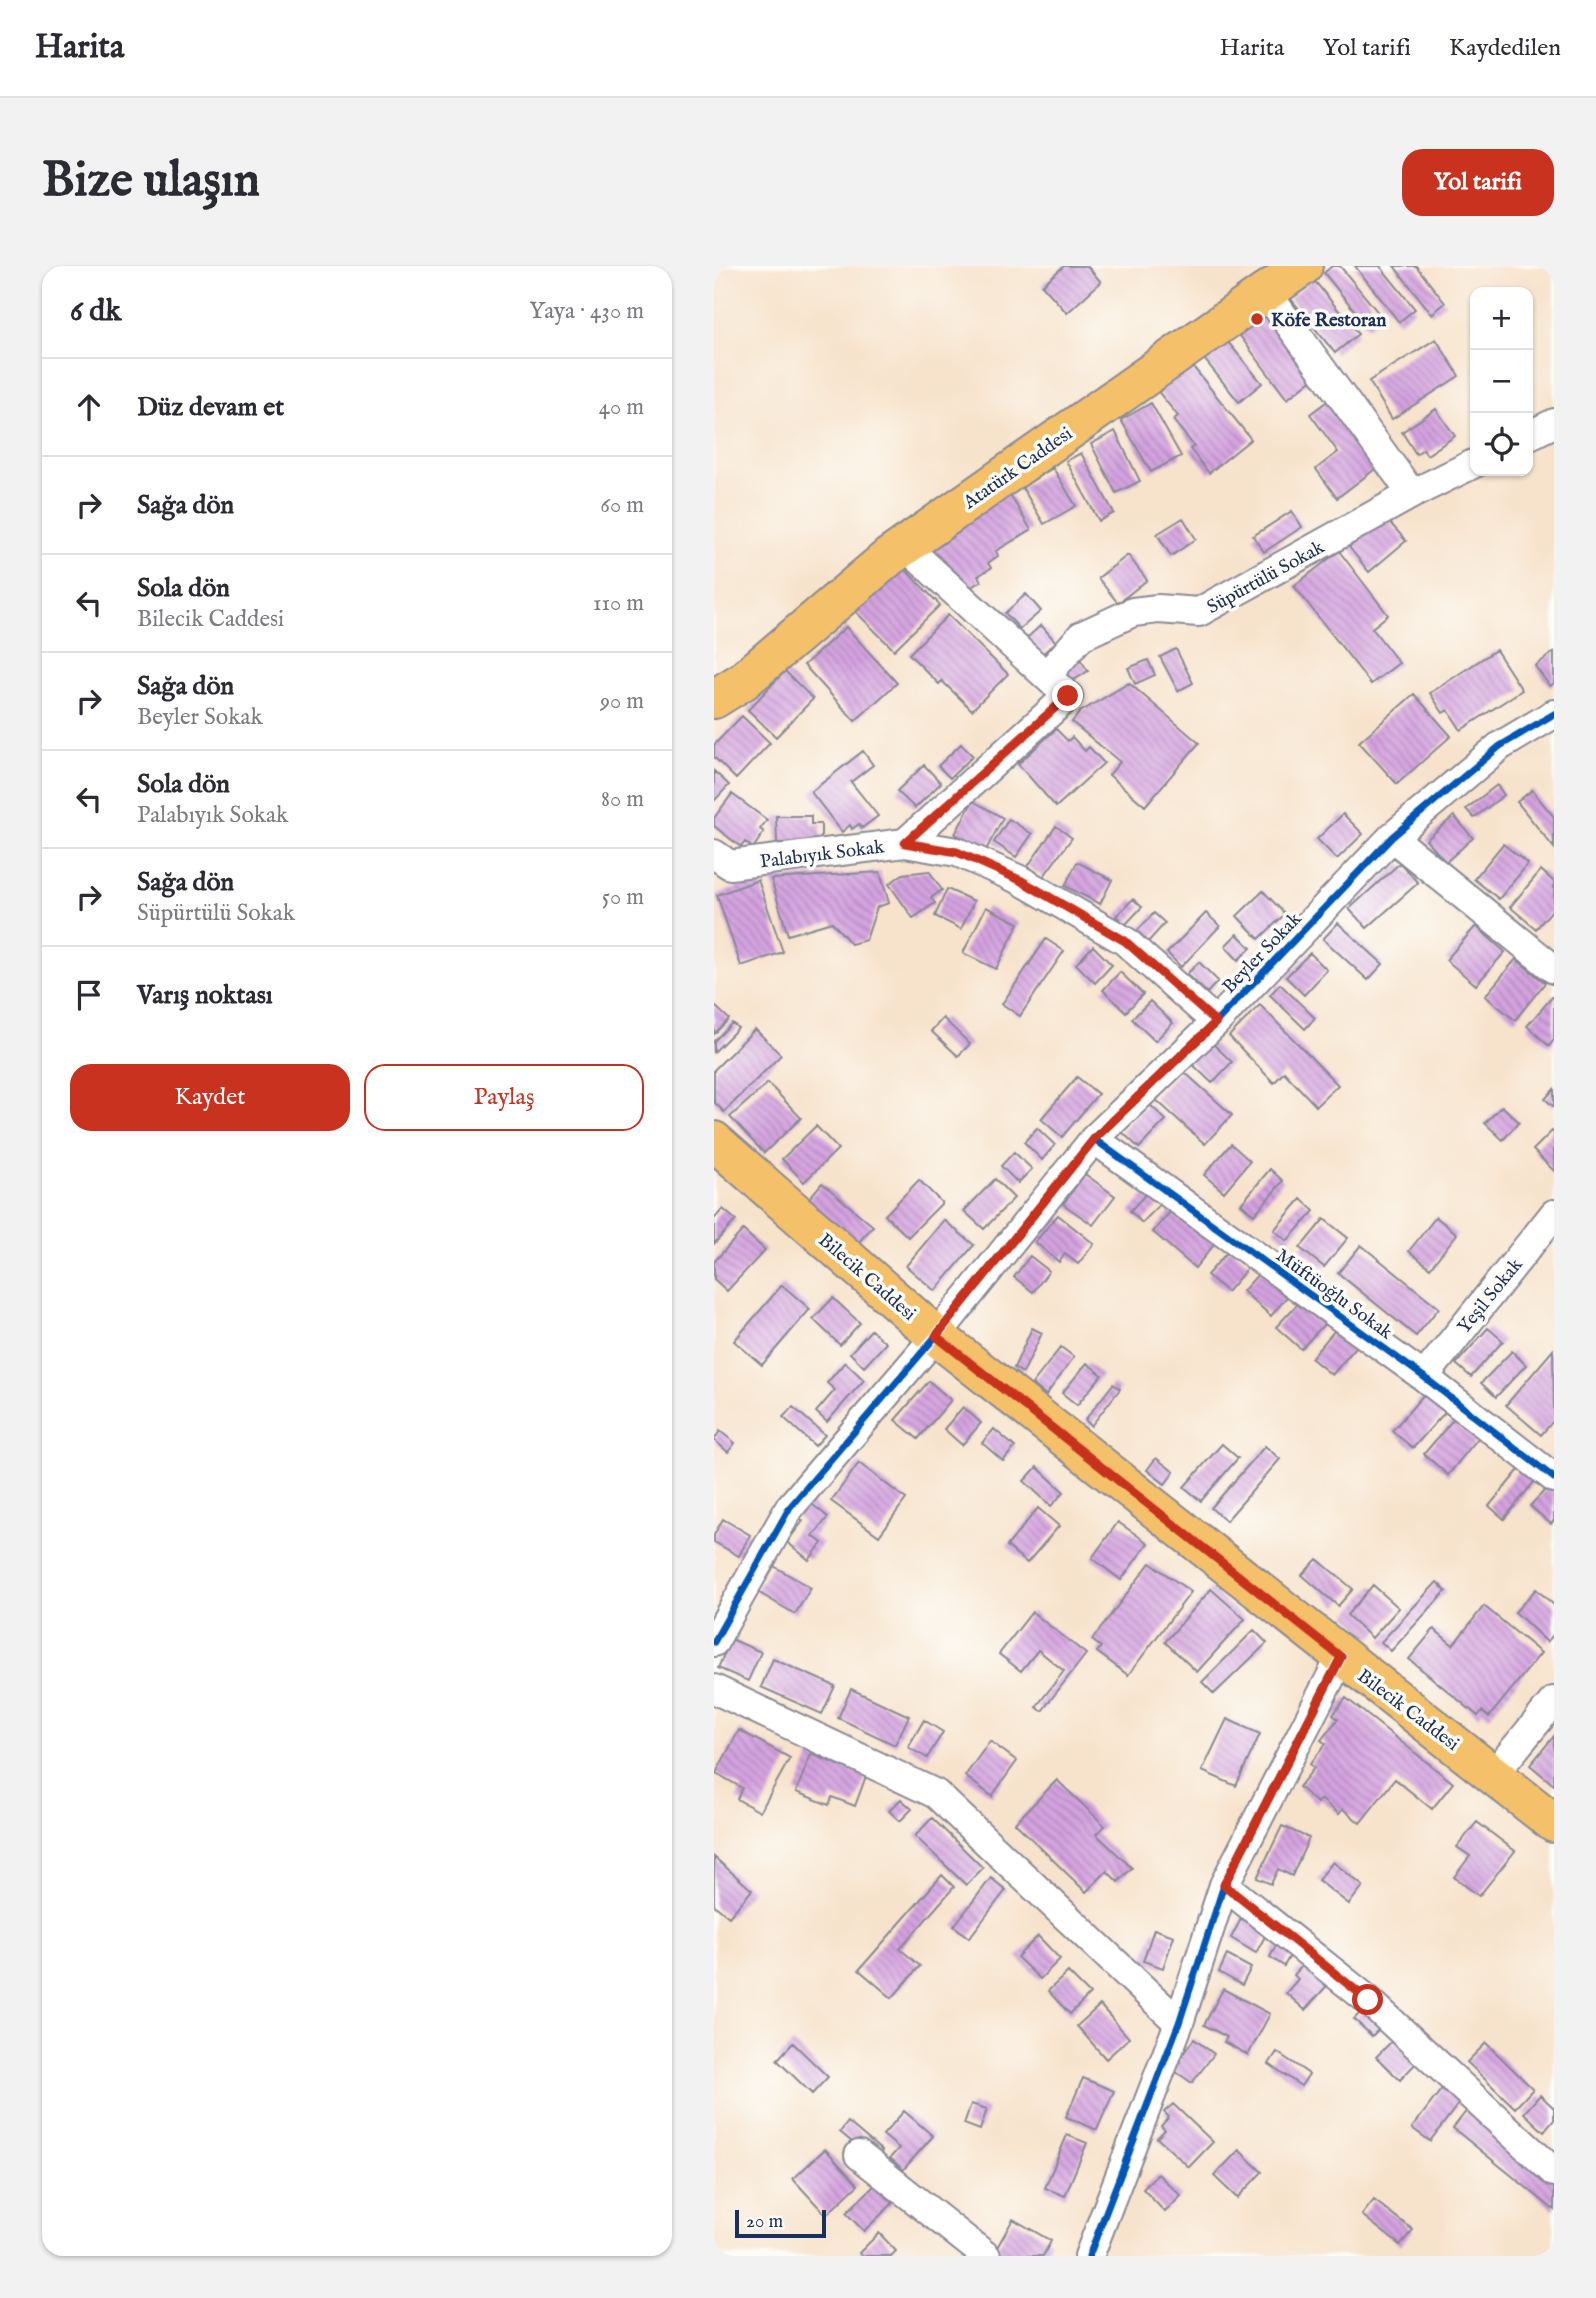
<!DOCTYPE html>
<html lang="tr">
<head>
<meta charset="utf-8">
<style>
	:root { --surface:#fff; --page:#f2f2f3; --text:#2b2b33; --muted:#7c7c81; --line:#e1e1e2; --accent:#c8321e }
	body { margin:0; font-family:"IM FELL English",serif; background:var(--page); color:var(--text) }
	.controls { position:absolute; right:21px; top:21px; display:grid; overflow:hidden; border-radius:14px; box-shadow:0 2px 5px #0004 }
	.controls button { width:63px; height:63px; display:grid; place-items:center; padding:0; border:0; border-bottom:2px solid var(--line); background:var(--surface); color:var(--text); font:35px sans-serif }
	.scale { position:absolute; left:21px; bottom:18px; width:91px; box-sizing:border-box; padding-left:7px; border:4px solid #1b2f5e; border-top:0; font-size:19px; line-height:24px; white-space:nowrap; color:#1b2f5e; -webkit-text-stroke:5px #fdfcf7; paint-order:stroke }
	.stop { position:absolute; width:21px; height:21px; margin:-16px; border:5px solid #c8321e; border-radius:50%; background:#fff }
	.stop.end { background:#c8321e; border-color:#fff; box-shadow:0 2px 7px #0008 }
	.list { margin:0; padding:0; list-style:none }
	h2 { display:flex; justify-content:space-between; align-items:center; height:91px; margin:0; padding:0 28px; font-size:30px }
	h2 small { font-size:23px; font-weight:400; color:var(--muted) }
	.list li { display:grid; grid-template-columns:46px 1fr auto; gap:21px; align-items:center; box-sizing:border-box; height:98px; padding:0 28px; border-top:2px solid var(--line) }
	.list b { display:block; font-size:26px; white-space:nowrap }
	.list p { margin:0; font-size:23px; white-space:nowrap; color:var(--muted) }
	.list em { font-size:23px; font-style:normal; color:var(--muted) }
	.actions { display:flex; gap:14px; padding:21px 28px }
	.actions a { flex:1; padding:16px 0; border:2px solid var(--accent); border-radius:21px; text-align:center; font-size:24px; color:var(--accent) }
	.actions .main { background:var(--accent); color:#fff }
	.icon { flex:none; width:38px; height:38px; fill:none; stroke:currentColor; stroke-width:2; stroke-linecap:round; stroke-linejoin:round }
	.map { position:relative; flex:none; width:840px; height:1990px; overflow:hidden; border-radius:21px }
	header { display:flex; align-items:center; gap:42px; box-sizing:border-box; height:98px; padding:0 35px; background:var(--surface); border-bottom:2px solid var(--line) }
	header strong { font-size:33px }
	nav { display:flex; gap:38px; margin-inline-start:auto; font-size:24px }
	.intro { display:flex; align-items:center; justify-content:space-between; box-sizing:border-box; height:168px; padding:0 42px }
	h1 { margin:0; font-size:49px }
	.button { padding:18px 32px; border-radius:21px; background:var(--accent); color:#fff; font-size:24px; font-weight:700 }
	main { display:flex; gap:42px; padding:0 42px }
	aside { flex:1; background:var(--surface); border-radius:21px; box-shadow:0 2px 5px #0004 }
	.map>svg:first-child { display:block }
	.building { fill:url(#building-back-hatch) }
	.lines { fill:none; stroke-linecap:round; stroke-linejoin:round }
	.street-casing { stroke:#898995; stroke-width:32 }
	.primary-casing { stroke:#898995; stroke-width:42 }
	.street { stroke:#fff; stroke-width:28 }
	.primary { stroke:#f4c16a; stroke-width:38 }
	.cycleway-casing { stroke:#fdfcf7; stroke-width:11 }
	.cycleway { stroke:#0057b8; stroke-width:7 }
	.route { stroke:#c8321e; stroke-width:9 }
	.poi-dot { fill:#c8321e; stroke:#fdfcf7; stroke-width:2.5 }
	.labels { text-anchor:middle; stroke-width:7; stroke-linejoin:round; paint-order:stroke }
	.poi-label { font-size:19px; font-weight:bold; fill:#1b2f5e; stroke:#fdfcf7; text-anchor:start }
	.street-label { font-size:19px; fill:#1b2f5e; stroke:#fdfcf7 }
</style>
</head>
<body>
<header>
<strong>Harita</strong>
<nav><a>Harita</a><a>Yol tarifi</a><a>Kaydedilen</a></nav>
</header>
<div class="intro"><h1>Bize ulaşın</h1><a class="button">Yol tarifi</a></div>
<main>
<aside>
<h2>6 dk<small>Yaya · 430 m</small></h2>
<ul class="list">
<li><svg class="icon" aria-label="ahead" viewBox="0 0 24 24"><path d="M12 20V5M6 11l6-6 6 6"/></svg><div><b>Düz devam et</b></div><em>40 m</em></li>
<li><svg class="icon" aria-label="right" viewBox="0 0 24 24"><path d="M7 20v-9h11M14 6l5 5-5 5"/></svg><div><b>Sağa dön</b></div><em>60 m</em></li>
<li><svg class="icon" aria-label="left" viewBox="0 0 24 24"><path d="M17 20v-9H6M10 6l-5 5 5 5"/></svg><div><b>Sola dön</b><p>Bilecik Caddesi</p></div><em>110 m</em></li>
<li><svg class="icon" aria-label="right" viewBox="0 0 24 24"><path d="M7 20v-9h11M14 6l5 5-5 5"/></svg><div><b>Sağa dön</b><p>Beyler Sokak</p></div><em>90 m</em></li>
<li><svg class="icon" aria-label="left" viewBox="0 0 24 24"><path d="M17 20v-9H6M10 6l-5 5 5 5"/></svg><div><b>Sola dön</b><p>Palabıyık Sokak</p></div><em>80 m</em></li>
<li><svg class="icon" aria-label="right" viewBox="0 0 24 24"><path d="M7 20v-9h11M14 6l5 5-5 5"/></svg><div><b>Sağa dön</b><p>Süpürtülü Sokak</p></div><em>50 m</em></li>
<li><svg class="icon" aria-label="arrive" viewBox="0 0 24 24"><path d="M6 21V4h12l-3 4 3 4H6"/></svg><div><b>Varış noktası</b></div></li>
</ul>
<div class="actions"><a class="main">Kaydet</a><a>Paylaş</a></div>
</aside>
<div class="map">
<svg width="840" height="1990" viewBox="0 0 840 1990">
	<defs>
		<pattern id="building-back-hatch" width="6" height="6" patternUnits="userSpaceOnUse" patternTransform="scale(1.75)"><rect width="6" height="6" fill="#d5a3e0"/><path d="M-1 5l2 2M0 0l6 6M5-1l2 2" fill="none" stroke="#ac85b9"/></pattern>
	</defs>
	<rect width="100%" height="100%" fill="#fdfcf7"/>
	<filter id="ink" filterUnits="userSpaceOnUse"><feTurbulence type="fractalNoise" baseFrequency=".0143" numOctaves="2"/><feDisplacementMap in="SourceGraphic" scale="14" xChannelSelector="R" yChannelSelector="G"/><feConvolveMatrix kernelMatrix="1 2 1 2 8 2 1 2 1" color-interpolation-filters="sRGB"/></filter>
	<filter id="wash" filterUnits="userSpaceOnUse"><feTurbulence type="fractalNoise" baseFrequency=".00686" numOctaves="4" result="noise"/><feDisplacementMap in="SourceGraphic" scale="28" xChannelSelector="R" yChannelSelector="G"/><feGaussianBlur stdDeviation="1.57" result="paint"/><feColorMatrix in="noise" values="0 0 0 0 0 0 0 0 0 0 0 0 0 0 0 0 0 1.4 0 .05"/><feComposite in="paint" operator="in"/></filter>
	<g filter="url(#wash)">
		<rect width="100%" height="100%" fill="#f7e3cc"/>
		<g id="blocks">
			<path class="building" d="M350,0H373L387,16L353,47L328,19Z
				M618,0H626L667,50L654,61L610,7Z
				M641,0H666L701,43L685,56Z
				M680,0H702L731,37L718,48Z
				M599,13L644,68L621,87L576,32Z
				M548,43L600,112L573,133L521,63Z
				M509,70L548,117L525,136L486,88Z
				M722,73L745,110L678,153L655,115Z
				M476,97L537,173L495,207L476,183L480,180L459,154L464,150L442,123Z
				M615,134L665,200L623,232L602,203L624,186L596,148Z
				M437,137L467,190L437,206L407,154Z
				M722,143L741,170L713,189L709,183L702,188L688,166Z
				M401,165L426,215L402,227L377,178Z
				M367,187L400,247L385,255L352,195Z
				M339,202L362,240L330,258L308,221Z
				M295,227L317,264L282,285L284,290L274,297L277,302L264,310L267,315L254,323L248,312L243,315L229,306L211,277Z
				M578,245L588,261L550,286L539,270Z
				M671,251L692,275L655,306L635,281Z
				M469,252L482,273L457,290L443,268Z
				M625,285L674,349L658,362L685,397L657,418L580,320Z
				M414,289L433,314L404,337L384,312Z
				M188,300L226,339L180,384L142,346Z
				M312,328L327,345L306,363L291,347Z
				M234,349L294,408L258,444L228,415L225,418L195,388Z
				M327,359L342,376L327,389L313,372Z
				M132,361L183,417L141,455L90,399Z
				M462,383L479,417L464,425L446,391Z
				M782,384L808,424L747,464L734,444L729,447L716,427Z
				M840,386V417L836,420L821,400Z
				M366,393L374,405L357,416L349,403Z
				M434,394L441,409L421,418L414,402Z
				M71,405L99,433L62,471L34,444Z
				M415,417L485,477L431,540L395,509L406,496L358,456L366,446Z
				M700,428L737,470L683,518L645,476Z
				M28,450L56,477L22,513L0,491V479Z
				M342,463L354,475L358,471L371,485L375,481L390,497L342,541L304,498Z
				M247,478L259,490L236,512L224,500Z
				M149,485L159,499L137,516L164,550L148,562L145,558L138,563L136,559L128,566L97,526Z
				M210,499L227,517L201,542L183,525Z
				M0,505L15,519L0,535Z
				M783,519L790,529L760,552L752,543Z
				M818,524L840,551V582L803,536Z
				M18,528L53,554L46,563L50,566L39,582L31,576L27,581L0,560V552Z
				M259,535L289,552L272,584L241,568Z
				M629,548L649,568L623,593L603,573Z
				M62,550H97V558H107V576L63,577Z
				M740,550L759,572L732,596L712,574Z
				M295,553L318,568L302,591L280,576Z
				M342,560L358,572L329,611L314,600Z
				M789,578L814,598L785,633L760,613Z
				M363,596L398,614L386,638L351,620Z
				M686,597L704,617L653,662L635,643Z
				M827,604L840,616V642L822,663L796,641Z
				M215,605L228,624L217,632L221,637L199,652L175,618L189,608Z
				M166,606L175,637L163,641L152,674L137,678L118,656L74,669L57,613Z
				M44,614L69,686L27,700L3,629Z
				M233,623L260,635L247,663L221,650Z
				M549,625L571,648L545,673L523,650Z
				M419,633L428,641L411,659L402,650Z
				M272,641L305,657L282,703L249,687Z
				M440,647L451,657L434,676L423,665Z
				M492,647L506,660L467,701L453,687Z
				M624,657L669,698L654,714L609,673Z
				M762,660L791,686L762,719L732,694Z
				M523,668L537,682L524,694L511,680Z
				M332,673L350,685L306,750L288,738Z
				M379,680L398,699L381,717L362,698Z
				M596,687L613,704L590,729L572,711Z
				M802,693L831,717L801,754L771,730Z
				M485,696L504,715L493,727L473,708Z
				M406,706L429,728L412,746L389,724Z
				M566,718L601,752L591,763L556,729Z
				M840,729V774L835,780L813,760Z
				M436,735L459,757L441,775L418,753Z
				M0,739L15,753L0,768Z
				M546,739L624,819L602,840L570,806L560,817L515,770Z
				M229,752L256,778L244,790L217,765Z
				M18,757L24,762L0,786V775Z
				M41,763L67,789L10,846L0,836V804Z
				M495,774L518,796L498,817L475,795Z
				M467,803L518,849L491,878L440,832Z
				M363,811L384,828L348,871L327,853Z
				M54,817L87,852L50,887L16,851Z
				M840,823V841L831,833Z
				M434,837L452,854L425,882L407,865Z
				M788,840L805,856L789,874L771,857Z
				M102,860L124,883L90,916L68,893Z
				M323,862L341,879L328,894L310,876Z
				M838,865L840,867V905L819,884Z
				M517,878L536,895L510,926L490,909Z
				M300,886L318,903L304,917L287,900Z
				M556,903L569,915L540,949L527,938Z
				M371,908L401,930L379,959L349,938Z
				M281,913L300,932L270,963L250,945Z
				M205,914L228,937L194,971L171,949Z
				M108,917L159,960L137,985L86,943Z
				M440,919L453,931L428,957L416,945Z
				M587,933L600,945L573,975L560,964Z
				M461,940L503,975L481,1002L439,966Z
				M9,943L22,954L0,978V953Z
				M344,949L380,978L364,998L351,988L345,996L321,976Z
				M722,951L743,968L716,1002L695,985Z
				M610,953L634,972L610,1001L586,982Z
				M230,954L260,979L221,1025L192,1000Z
				M29,964L51,984L13,1025L0,1013V996Z
				M647,979L725,1042L702,1070L624,1007Z
				M517,982L536,999L513,1026L493,1009Z
				M316,990L335,1005L319,1026L300,1011Z
				M549,1003L577,1026L557,1050L529,1025Z
				M68,1019L96,1043L48,1099L20,1075Z
				M590,1031L615,1053L587,1083L562,1061Z
				M119,1032L146,1057L126,1079L99,1053Z
				M627,1057L647,1075L618,1109L597,1092Z
				M318,1062L328,1067L309,1107L300,1102Z
				M774,1062L789,1075L757,1111L742,1098Z
				M157,1064L172,1077L150,1101L136,1087Z
				M347,1081L360,1091L332,1129L318,1118Z
				M839,1084L840,1154L827,1169L792,1139Z
				M798,1085L812,1099L782,1131L767,1117Z
				M131,1096L150,1114L113,1156L102,1146L121,1124L113,1117Z
				M373,1097L388,1109L363,1139L348,1127Z
				M215,1115L237,1134L204,1173L181,1154Z
				M399,1118L406,1123L377,1160L371,1154Z
				M711,1127L732,1145L699,1182L678,1165Z
				M79,1141L111,1169L101,1180L69,1151Z
				M249,1141L267,1157L248,1179L230,1163Z
				M741,1151L765,1171L734,1209L710,1188Z
				M280,1163L301,1181L289,1195L268,1177Z
				M6,1165L21,1177L14,1186L0,1174Z
				M508,1178L524,1192L487,1235L470,1221Z
				M551,1180L566,1193L512,1255L497,1242Z
				M442,1192L460,1206L451,1218L433,1204Z
				M145,1197L192,1233L165,1270L117,1235Z
				M809,1199L824,1211L790,1253L775,1240Z
				M323,1201L350,1226L337,1240L310,1215Z
				M833,1222L840,1228V1254L837,1258L816,1240Z
				M94,1235L114,1251L99,1270L108,1277L95,1294L73,1276L89,1255L82,1250Z
				M324,1242L345,1260L313,1297L293,1280Z
				M9,1253L36,1269L25,1290L0,1276V1269Z
				M404,1256L434,1277L407,1314L378,1292Z
				M603,1293L639,1323L624,1340L588,1309Z
				M436,1297L477,1326L414,1409L383,1386L387,1381L378,1374Z
				M58,1299L97,1322L81,1348L42,1325Z
				M723,1316L732,1325L677,1385L667,1376Z
				M659,1319L685,1342L658,1372L633,1349Z
				M497,1323L531,1353L483,1406L451,1376Z
				M822,1323L840,1339V1368L833,1376L801,1346Z
				M770,1340L827,1387L775,1451L768,1445L764,1450L695,1393L720,1363L739,1379Z
				M318,1346L372,1388L328,1445L322,1441L350,1405L324,1384L307,1405L285,1388Z
				M540,1364L553,1377L500,1428L488,1416Z
				M17,1373L47,1386L34,1415L4,1402Z
				M59,1393L121,1420L108,1448L47,1421Z
				M137,1423L195,1450L181,1479L124,1452Z
				M632,1432L739,1517L718,1543L681,1513L646,1557L629,1543L625,1548L607,1533L603,1537L585,1521L600,1502L596,1498L612,1478L607,1474L624,1453L619,1449Z
				M513,1453L546,1468L522,1520L488,1505Z
				M210,1454L229,1466L213,1492L194,1481Z
				M25,1464L76,1492L46,1546L23,1533L28,1522L2,1507Z
				M840,1470V1519L816,1499Z
				M276,1475L303,1495L278,1530L251,1510Z
				M97,1488L152,1510L141,1540L118,1531L115,1539L82,1526Z
				M343,1514L391,1560L382,1568L418,1602L404,1616L393,1605L372,1626L301,1557Z
				M187,1533L198,1543L186,1555L175,1545Z
				M218,1552L269,1602L252,1619L201,1570Z
				M763,1556L801,1585L765,1630L740,1611L756,1590L743,1581Z
				M568,1560L595,1572L578,1610L564,1603L557,1618L543,1612Z
				M0,1591L38,1624L15,1651L0,1639Z
				M619,1596L649,1620L635,1638L604,1614Z
				M228,1609L240,1621L186,1683L206,1700L178,1732L145,1704Z
				M277,1612L292,1624L255,1672L240,1660Z
				M529,1649L555,1663L542,1687L517,1672Z
				M440,1663L460,1670L449,1702L429,1695Z
				M324,1670L346,1693L326,1713L303,1691Z
				M566,1672L581,1681L570,1700L556,1691Z
				M513,1689L537,1702L528,1719L505,1706Z
				M594,1693L618,1714L591,1744L572,1727L584,1713L580,1709Z
				M354,1706L376,1728L356,1748L334,1725Z
				M509,1723L556,1748L534,1789L510,1776L513,1771L490,1759Z
				M386,1739L415,1772L392,1793L363,1760Z
				M652,1741L670,1758L658,1770L640,1753Z
				M480,1773L500,1788L478,1817L458,1803Z
				M679,1774L703,1796L686,1814L662,1791Z
				M79,1777L114,1811L98,1828L63,1794Z
				M772,1777L819,1823L801,1842L753,1796Z
				M563,1786L595,1808L587,1820L555,1798Z
				M369,1812L400,1825L383,1864L352,1851Z
				M733,1816L751,1829L716,1875L698,1862Z
				M826,1829L840,1842V1854L830,1866L810,1847Z
				M257,1838L273,1843L266,1864L250,1858Z
				M459,1838L499,1876L475,1901L443,1872L451,1864L447,1860L455,1851L450,1846Z
				M754,1843L840,1913V1944L739,1862Z
				M190,1845L219,1870L189,1904L176,1892L185,1882L169,1869Z
				M134,1856L168,1885L161,1895L126,1866Z
				M353,1869L373,1877L351,1930L331,1922Z
				M111,1883L144,1919L112,1949L79,1913Z
				M525,1884L548,1906L523,1932L500,1910Z
				M444,1908L467,1930L451,1946L429,1923Z
				M161,1919L179,1937L150,1965L132,1947Z
				M660,1934L699,1964L686,1979L648,1949Z
				M299,1953L337,1975L329,1990H290L281,1985Z
				M165,1967L182,1985L177,1990H148L145,1987Z"/>
		</g>
	</g>
	<g filter="url(#ink)">
		<use href="#blocks" fill-opacity="0" stroke="#898995" stroke-width="2"/>
		<g class="lines">
			<g class="street-casing">
				<path id="street" d="M552,26L698,228
					M814,170L840,157
					M191,280L354,430L191,577
					M332,410L367,370L419,346L444,343L485,346L698,228L761,197
					M678,571L840,703
					M0,588L16,599L191,577L243,586L306,614L411,675L502,756
					M380,873L710,1111L840,1212
					M710,1111L840,948
					M0,1376L76,1241L222,1070L380,873L502,756L678,571L786,480L840,448
					M0,1423L222,1528L465,1757
					M780,1508L840,1435
					M510,1619L654,1734L840,1906
					M145,1889L272,1990
					M375,1990L465,1757L510,1619L627,1391"/>
			</g>
			<g class="primary-casing">
				<path id="primary" d="M0,433L29,415L175,291L589,0
					M0,875L222,1070L840,1557"/>
			</g>
			<use href="#street" class="street"/>
			<use href="#primary" class="primary"/>
			<g class="cycleway-casing">
				<path id="cycleway" d="M380,873L710,1111L840,1212
					M0,1376L76,1241L222,1070L380,873L502,756L678,571L786,480L840,448
					M375,1990L465,1757L510,1619L627,1391"/>
			</g>
			<use href="#cycleway" class="cycleway"/>
		</g>
	</g>
	<g class="lines" filter="url(#ink)">
		<path class="route" d="M354,430L191,577L243,586L306,614L411,675L502,756L380,873L222,1070L627,1391L510,1619L654,1734"/>
	</g>
	<circle class="poi-dot" cx="543" cy="53" r="7"/>
	<g class="labels">
		<g class="poi-label">
			<text x="557" y="60">Köfe Restoran</text>
		</g>
		<g class="street-label">
			<text transform="translate(303 201) rotate(-35)" y="7">Atatürk Caddesi</text>
			<text transform="translate(551 310) rotate(-29)" y="7">Süpürtülü Sokak</text>
			<text transform="translate(108 587) rotate(-7)" y="7">Palabıyık Sokak</text>
			<text transform="translate(547 686) rotate(-46)" y="7">Beyler Sokak</text>
			<text transform="translate(154 1010) rotate(41)" y="7">Bilecik Caddesi</text>
			<text transform="translate(621 1027) rotate(36)" y="7">Müftüoğlu Sokak</text>
			<text transform="translate(775 1029) rotate(-51)" y="7">Yeşil Sokak</text>
			<text transform="translate(695 1443) rotate(37)" y="7">Bilecik Caddesi</text>
		</g>
	</g>
</svg>
<div class="controls">
<button>+</button>
<button>−</button>
<button><svg class="icon" aria-label="locate" viewBox="0 0 24 24"><circle cx="12" cy="12" r="6"/><path d="M12 2v4M12 18v4M2 12h4M18 12h4"/></svg></button>
</div>
<div class="scale">20 m</div>
<div class="stop" style="left:654px;top:1734px"></div>
<div class="stop end" style="left:354px;top:430px"></div>
</div>
</main>
</body>
</html>
